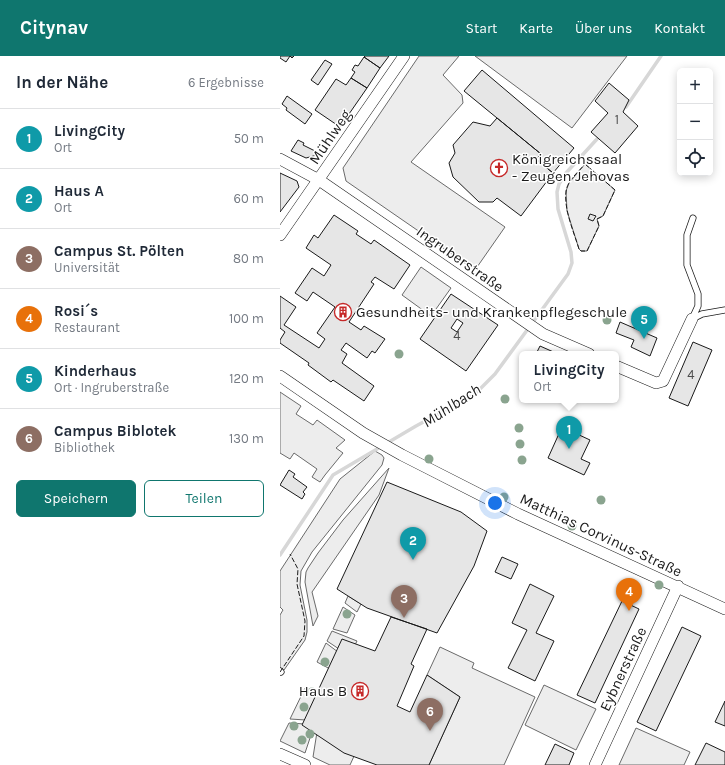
<!DOCTYPE html>
<html lang="de">
<head>
<meta charset="utf-8">
<style>
	:root { --surface:#fff; --page:#f2f2f3; --text:#1f2937; --muted:#747a83; --line:#e0e1e3; --accent:#0f766e }
	body { margin:0; font-family:Karla,sans-serif; background:var(--page); color:var(--text) }
	.controls { position:absolute; right:12px; top:12px; display:grid; overflow:hidden; border-radius:6px; box-shadow:0 2px 10px #0003 }
	.controls button { width:36px; height:36px; display:grid; place-items:center; padding:0; border:0; border-bottom:1px solid var(--line); background:var(--surface); color:var(--text); font:20px sans-serif }
	.you { position:absolute; left:215px; top:447px; width:14px; height:14px; margin:-10px; border:3px solid #fff; border-radius:50%; background:#1a73e8; box-shadow:0 0 0 6px #1a73e833 }
	.badge { display:grid; place-items:center; width:26px; height:26px; border-radius:50%; background:var(--accent); color:#fff; font-size:13px; font-weight:700 }
	.pin { position:absolute; translate:-50% -33px; filter:drop-shadow(0 1px 2px #0008) }
	.pin::after { content:''; position:absolute; top:21px; width:14px; height:12px; background:inherit; clip-path:polygon(0 0,100% 0,50% 100%) }
	.popup { position:absolute; left:239px; top:295px; width:100px; height:52px; box-sizing:border-box; display:grid; place-content:center; border-radius:6px; background:var(--surface); filter:drop-shadow(0 1px 3px #0005); font-size:13px; white-space:nowrap; color:var(--muted) }
	.popup b { font-size:15px; color:var(--text) }
	.popup::after { content:''; position:absolute; left:50%; top:100%; margin-left:-8px; border:8px solid transparent; border-top-color:var(--surface) }
	.list { margin:0; padding:0; list-style:none }
	h2 { display:flex; justify-content:space-between; align-items:center; height:52px; margin:0; padding:0 16px; font-size:17px }
	h2 small { font-size:13px; font-weight:400; color:var(--muted) }
	.list li { display:grid; grid-template-columns:26px 1fr auto; gap:12px; align-items:center; box-sizing:border-box; height:60px; padding:0 16px; border-top:1px solid var(--line) }
	.list b { display:block; font-size:15px; white-space:nowrap }
	.list p { margin:0; font-size:13px; white-space:nowrap; color:var(--muted) }
	.list em { font-size:13px; font-style:normal; color:var(--muted) }
	.actions { display:flex; gap:8px; padding:12px 16px }
	.actions a { flex:1; padding:9px 0; border:1px solid var(--accent); border-radius:6px; text-align:center; font-size:14px; color:var(--accent) }
	.actions .main { background:var(--accent); color:#fff }
	.icon { flex:none; width:22px; height:22px; fill:none; stroke:currentColor; stroke-width:2; stroke-linecap:round; stroke-linejoin:round }
	.map { position:relative; flex:none; width:445px; height:709px; overflow:hidden }
	header { display:flex; align-items:center; gap:24px; box-sizing:border-box; height:56px; padding:0 20px; background:var(--accent); color:#fff }
	header strong { font-size:19px }
	nav { display:flex; gap:22px; margin-inline-start:auto; font-size:14px }
	main { display:flex }
	aside { flex:1; background:var(--surface) }
	.map>svg:first-child { display:block }
	.built { fill:#ededed; stroke:#6a6a6a }
	.lines { fill:none; stroke-linecap:round; stroke-linejoin:round }
	.stream { stroke:#d7d7d7; stroke-width:3.5 }
	.building { fill:#e6e6e6; stroke:#1a1a1a; fill-rule:evenodd }
	.service-casing { stroke:#1a1a1a; stroke-width:7 }
	.minor-casing { stroke:#1a1a1a; stroke-width:12 }
	.service { stroke:#fff; stroke-width:5.5 }
	.minor { stroke:#fff; stroke-width:11 }
	.fence { stroke:#1a1a1a; stroke-width:1; stroke-dasharray:5 2; stroke-linecap:butt }
	.tree { fill:#8aa48f }
	.labels { text-anchor:middle; stroke-width:3; stroke-linejoin:round; paint-order:stroke }
	.number-label { font-size:13px; fill:#4d4d4d }
	.street-label { font-size:15px; fill:#1a1a1a; stroke:#fff }
	.poi-label { font-size:15px; fill:#1a1a1a; stroke:#fff; text-anchor:start }
	.water-label { font-size:16px; font-style:italic; fill:#1a1a1a; stroke:#fff }
</style>
</head>
<body>
<header>
<strong>Citynav</strong>
<nav><a>Start</a><a>Karte</a><a>Über uns</a><a>Kontakt</a></nav>
</header>
<main>
<aside>
<h2>In der Nähe<small>6 Ergebnisse</small></h2>
<ul class="list">
<li><span class="badge" style="background:#0f9aa8">1</span><div><b>LivingCity</b><p>Ort</p></div><em>50 m</em></li>
<li><span class="badge" style="background:#0f9aa8">2</span><div><b>Haus A</b><p>Ort</p></div><em>60 m</em></li>
<li><span class="badge" style="background:#8d6e63">3</span><div><b>Campus St. Pölten</b><p>Universität</p></div><em>80 m</em></li>
<li><span class="badge" style="background:#e8710a">4</span><div><b>Rosi´s</b><p>Restaurant</p></div><em>100 m</em></li>
<li><span class="badge" style="background:#0f9aa8">5</span><div><b>Kinderhaus</b><p>Ort · Ingruberstraße</p></div><em>120 m</em></li>
<li><span class="badge" style="background:#8d6e63">6</span><div><b>Campus Biblotek</b><p>Bibliothek</p></div><em>130 m</em></li>
</ul>
<div class="actions"><a class="main">Speichern</a><a>Teilen</a></div>
</aside>
<div class="map">
<svg width="445" height="709" viewBox="0 0 445 709">
	<rect width="100%" height="100%" fill="#fff"/>
	<path class="built" d="M139,0H179L163,19L182,39L183,47L131,106L225,171L195,214L66,125L63,112Z
		M195,0H347L292,72Z
		M305,108L335,134L323,160L317,163L319,170L307,195H301L299,193L287,155L286,135L289,127Z
		M141,211L171,232L151,260L122,239Z
		M0,336L21,350L16,358L33,369L37,364L65,384L56,392L63,397L45,419L40,426L32,421L37,413L14,397L10,403L0,397Z
		M95,395L102,399L104,402L102,409L32,496L21,515L20,529L27,564V576L25,584L4,614L0,612V559L3,554L0,551V515L60,423Z
		M109,412L99,439L32,536L38,560L33,570L25,526L26,516L28,512L38,497L63,464Z
		M68,540L81,548L77,556L65,547Z
		M63,551L75,559L67,577L53,573Z
		M52,575L77,585L75,589L59,593L47,585Z
		M46,587L58,596L50,613L37,606Z
		M160,591L194,607L192,612L255,641L224,709H149L180,641L147,619Z
		M264,629L316,653L296,694L245,669Z
		M25,632L39,637L26,664L10,663Z
		M9,667L25,668L33,673L25,697L0,685Z
		M356,672L410,696L404,709H339Z
		M37,676L75,698L70,709H50L33,701Z"/>
	<g class="lines">
		<path class="stream" d="M346,51L381,0
			M0,499L53,419L136,370L195,338L215,318L288,218L292,207L291,196L278,153L277,136L279,128L286,117L317,83"/>
	</g>
	<path class="building" d="M0,0H14L12,2L10,0L6,6L0,2Z
		M85,0H109L100,12L84,1Z
		M84,1L100,12L87,32L71,22L75,16L72,14L75,9L78,10Z
		M45,4L52,8L38,29L31,24Z
		M202,14L294,92L273,117L256,103L261,98L184,35Z
		M71,22L87,32L60,71L35,54L56,23L66,29Z
		M329,27L349,44L343,56L358,70L335,97L311,76L328,57L315,45Z
		M7,40L32,58L25,68L6,54L7,52L2,48Z
		M217,62L261,98L256,103L273,117L241,160L217,142L213,146H199L173,121L169,107L175,97L173,89L193,66L210,70Z
		M18,84L24,87L23,89L41,98L26,102L11,95Z
		M0,117L17,125L19,131L0,156Z
		M310,158L316,160L313,165L308,163Z
		M54,159L78,175L76,178L91,188L94,184L130,209L114,233L95,221L91,226L94,228L69,266L81,274L84,270L105,283L95,297L92,295L87,302L66,287L61,294L67,298L62,307L94,330L84,345L53,324L51,326L28,309L29,307L0,287V284L5,276L0,272V240L16,251L4,269L39,292L45,283L37,277L55,251L33,236L27,245L15,237L32,212L44,220L51,209L26,192L34,179L38,182Z
		M171,238L218,269L186,315L140,283ZM177,263L183,267L177,276L171,272Z
		M340,266L377,282L370,300L351,291L354,284L336,277Z
		M413,286L432,294L408,350L389,342Z
		M260,290L278,298H256Z
		M282,371L310,384L301,403L310,407L304,419L268,402Z
		M9,414L15,418L13,421L27,431L23,436L25,438L22,443L0,429Z
		M107,426L181,456L207,475L194,510L157,577L87,552L57,533Z
		M222,501L238,508L231,523L215,516Z
		M250,528L274,540L256,577L274,585L255,625L228,612L247,574L232,567Z
		M342,545L359,553L315,647L297,639Z
		M111,561L147,573L131,608L134,610L117,650L130,656L147,619L180,641L149,709H97L64,697L22,669L62,583L95,595Z
		M402,571L421,580L376,675L357,666Z
		M445,645V670L435,666Z
		M426,687L445,696V709H415Z
		M275,688L294,697L289,709H265Z"/>
	<g class="lines">
		<g class="service-casing">
			<path id="service" d="M412,263L418,250V238L407,209V179L413,162
				M412,263L422,258L445,254
				M0,615L1,616"/>
		</g>
		<g class="minor-casing">
			<path id="minor" d="M0,103L39,124L263,278L309,298
				M0,179L124,0
				M336,310L376,327L383,325L412,263
				M0,320L83,377L122,399L238,458L445,553
				M0,698L25,709
				M315,709L398,530"/>
		</g>
		<use href="#service" class="service"/>
		<use href="#minor" class="minor"/>
		<path class="fence" d="M305,108L335,134L323,160L317,163L319,170L307,195H301L299,193C294,176 279,143 289,127C293,120 300,114 305,108Z
			M0,616L24,580L25,565L17,528L18,513L10,498"/>
	</g>
	<g class="tree">
		<circle cx="327" cy="264" r="4.5"/>
		<circle cx="119" cy="298" r="4.5"/>
		<circle cx="225" cy="343" r="4.5"/>
		<circle cx="239" cy="372" r="4.5"/>
		<circle cx="240" cy="388" r="4.5"/>
		<circle cx="149" cy="403" r="4.5"/>
		<circle cx="242" cy="404" r="4.5"/>
		<circle cx="224" cy="441" r="4.5"/>
		<circle cx="321" cy="444" r="4.5"/>
		<circle cx="292" cy="470" r="4.5"/>
		<circle cx="379" cy="529" r="4.5"/>
		<circle cx="67" cy="558" r="4.5"/>
		<circle cx="45" cy="606" r="4.5"/>
		<circle cx="32" cy="636" r="4.5"/>
		<circle cx="24" cy="651" r="4.5"/>
		<circle cx="14" cy="670" r="4.5"/>
		<circle cx="30" cy="678" r="4.5"/>
		<circle cx="22" cy="684" r="4.5"/>
	</g>
	<defs>
		<g id="church-ring" transform="scale(0.9)"><circle r="9.5" fill="#fff" stroke="#c62828" stroke-width="1.5"/><path d="M-1.2-6h2.4v3.5h3.3v2.4h-3.3V6h-2.4V-.1h-3.3v-2.4h3.3Z" fill="#c62828"/></g>
		<g id="building-ring" transform="scale(0.9)"><circle r="9.5" fill="#fff" stroke="#c62828" stroke-width="1.5"/><path d="M-4-6H4V6H1V3H-1V6H-4ZM-2.5-4.3h1.7v1.8h-1.7ZM.8-4.3h1.7v1.8H.8ZM-2.5-1h1.7V.8h-1.7ZM.8-1h1.7V.8H.8Z" fill="#c62828"/></g>
	</defs>
	<g fill-rule="evenodd">
		<use href="#church-ring" x="219" y="112"/>
		<use href="#building-ring" x="63" y="256"/>
		<use href="#building-ring" x="80" y="635"/>
	</g>
	<g class="labels">
		<g class="number-label">
			<text x="337" y="68">1</text>
			<text x="177" y="284">4</text>
			<text x="411" y="323">4</text>
		</g>
		<g class="street-label">
			<text transform="translate(50 81) rotate(-56)" y="5">Mühlweg</text>
			<text transform="translate(180 203) rotate(35)" y="5">Ingruberstraße</text>
			<text transform="translate(321 479) rotate(25)" y="5">Matthias Corvinus-Straße</text>
			<text transform="translate(343 613) rotate(-65)" y="5">Eybnerstraße</text>
		</g>
		<g class="poi-label">
			<text x="232" y="108">Königreichssaal<tspan x="232" dy="17">- Zeugen Jehovas</tspan></text>
			<text x="76" y="261">Gesundheits- und Krankenpflegeschule</text>
			<text x="67" y="640" text-anchor="end">Haus B</text>
		</g>
		<g class="water-label">
			<text transform="translate(171 349) rotate(-33)" y="6">Mühlbach</text>
		</g>
	</g>
</svg>
<div class="controls">
<button>+</button>
<button>−</button>
<button><svg class="icon" aria-label="locate" viewBox="0 0 24 24"><circle cx="12" cy="12" r="6"/><path d="M12 2v4M12 18v4M2 12h4M18 12h4"/></svg></button>
</div>
<div class="you"></div>
<div class="pin badge" style="left:289px;top:393px;background:#0f9aa8">1</div>
<div class="popup"><b>LivingCity</b>Ort</div>
<div class="pin badge" style="left:133px;top:504px;background:#0f9aa8">2</div>
<div class="pin badge" style="left:124px;top:562px;background:#8d6e63">3</div>
<div class="pin badge" style="left:349px;top:555px;background:#e8710a">4</div>
<div class="pin badge" style="left:364px;top:283px;background:#0f9aa8">5</div>
<div class="pin badge" style="left:150px;top:675px;background:#8d6e63">6</div>
</div>
</main>
</body>
</html>
